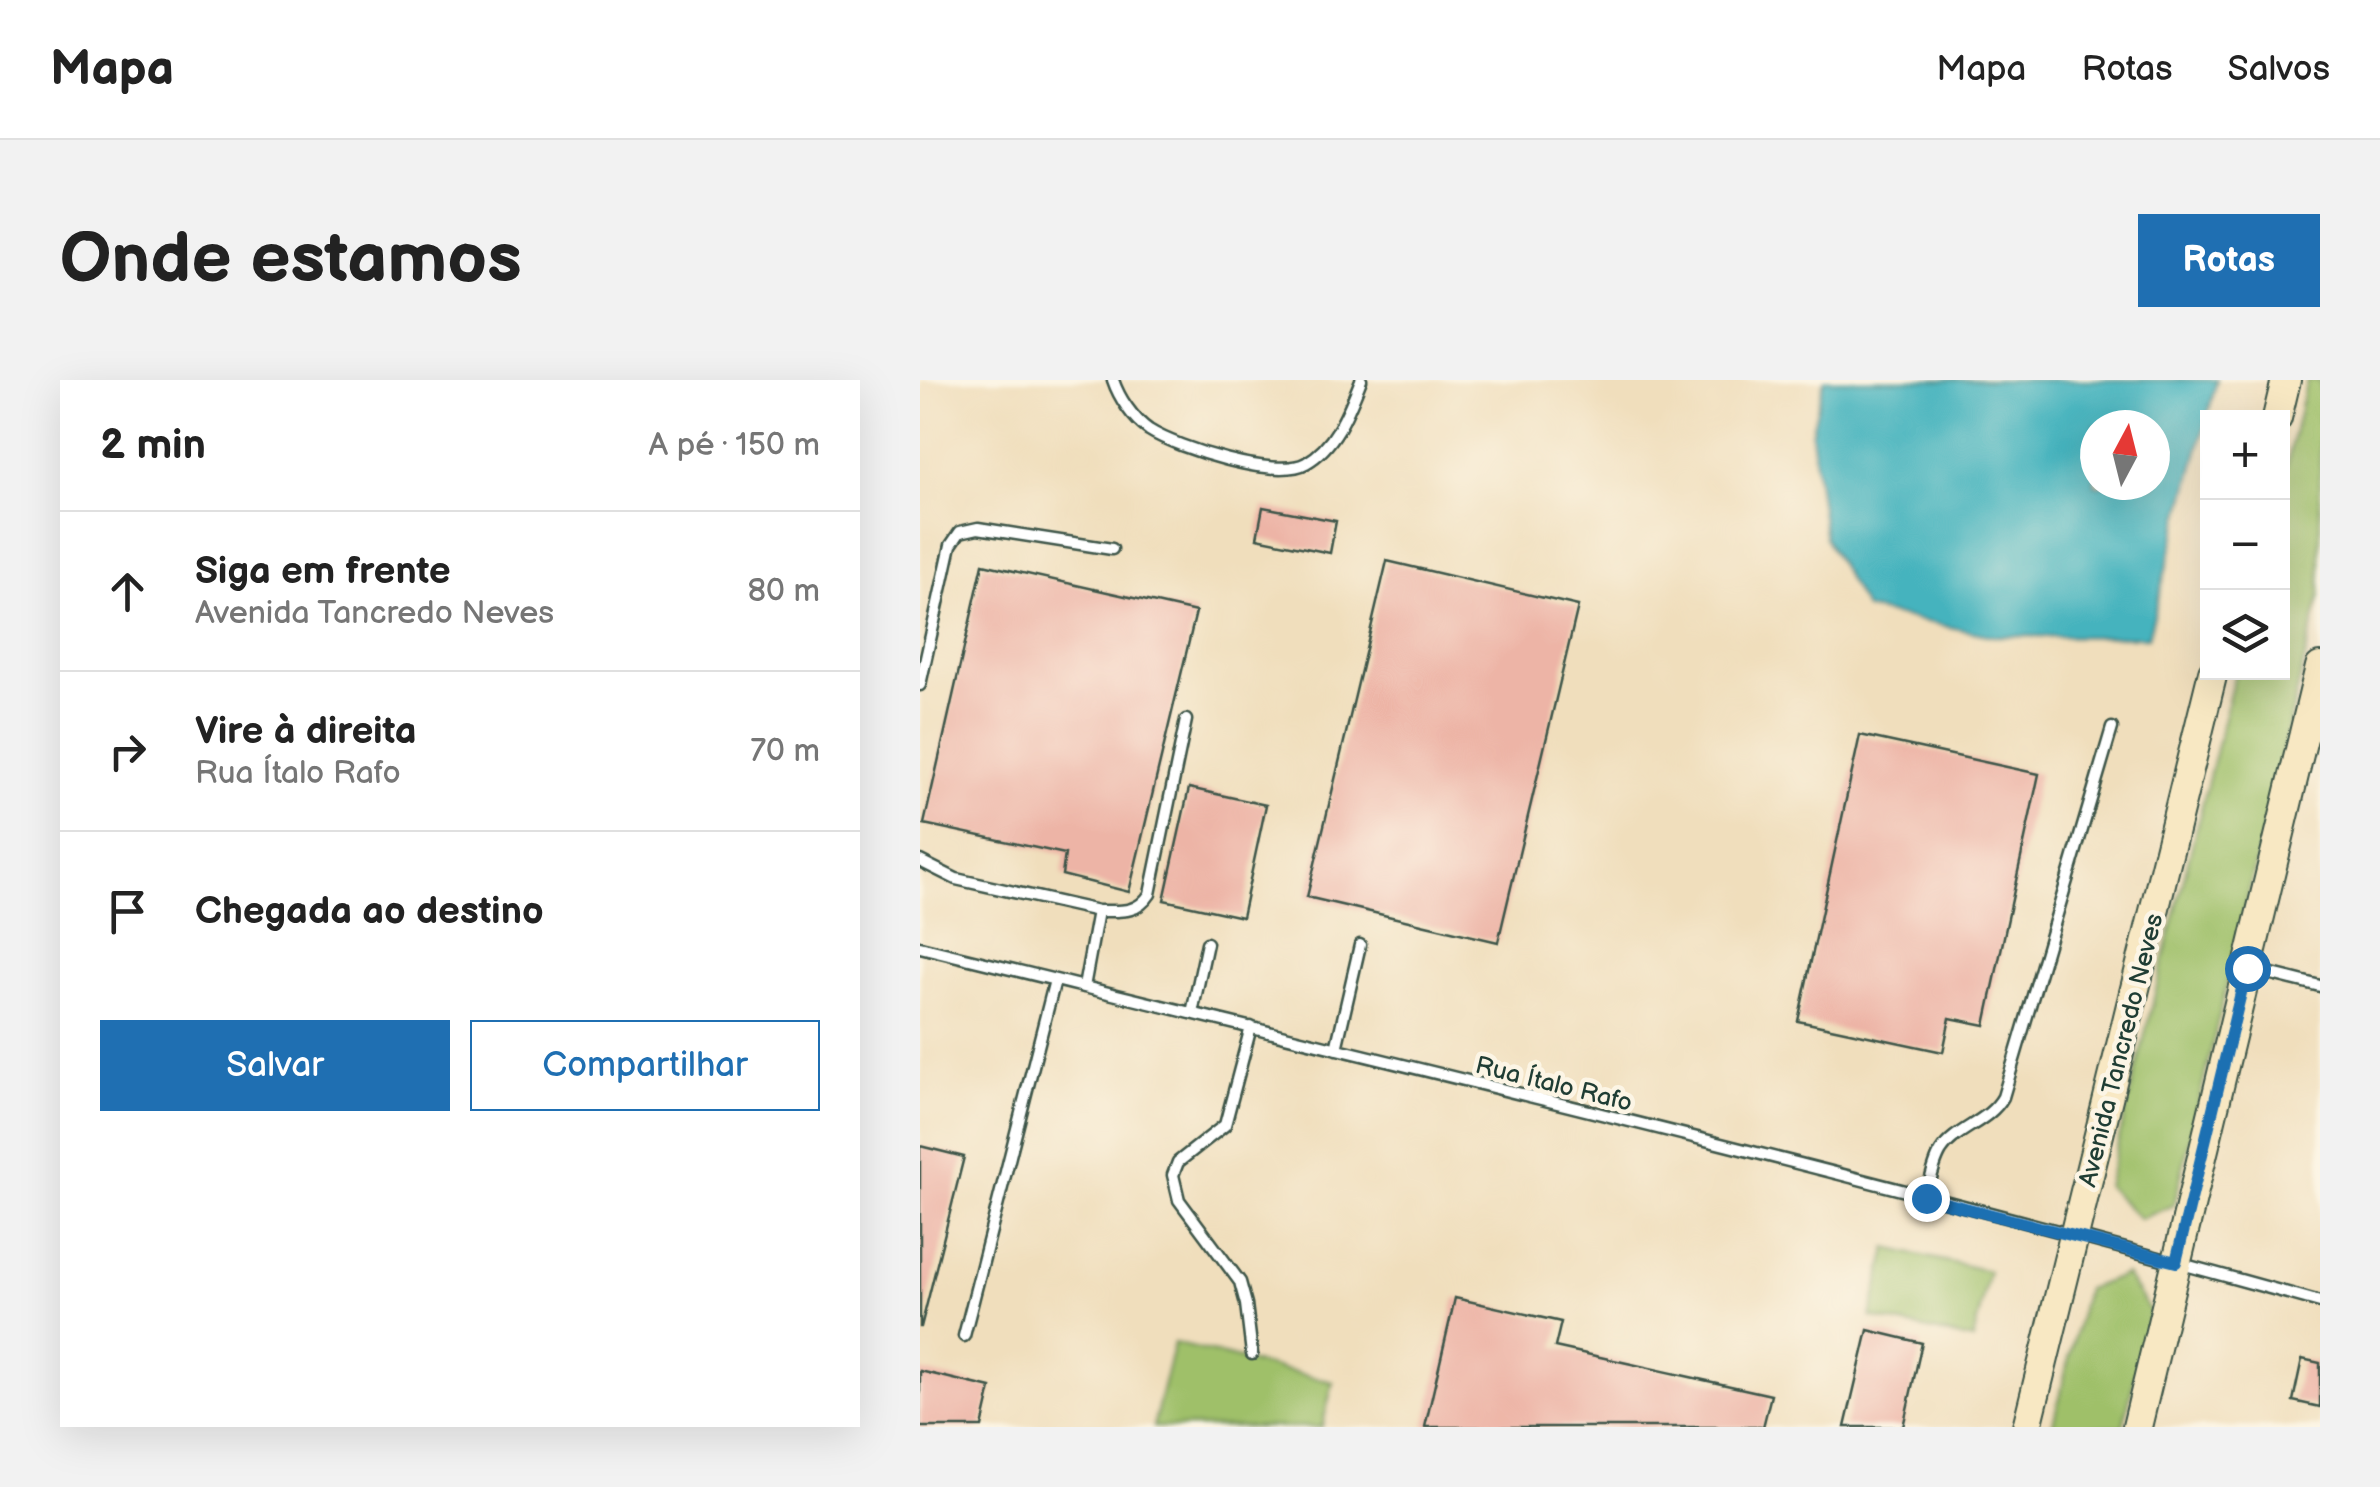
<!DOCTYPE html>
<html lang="pt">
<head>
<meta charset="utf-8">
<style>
	:root { --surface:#fff; --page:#f2f2f2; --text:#222; --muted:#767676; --line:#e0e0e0; --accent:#1f6fb2 }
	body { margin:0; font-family:"Balsamiq Sans",sans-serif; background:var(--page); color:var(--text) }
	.controls { position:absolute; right:30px; top:30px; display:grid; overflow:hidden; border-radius:0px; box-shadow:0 10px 40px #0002 }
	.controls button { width:90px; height:90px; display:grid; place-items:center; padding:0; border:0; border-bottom:2px solid var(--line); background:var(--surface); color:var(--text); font:50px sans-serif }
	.compass { position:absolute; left:1160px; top:30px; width:90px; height:90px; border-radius:50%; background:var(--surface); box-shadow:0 10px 40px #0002; rotate:7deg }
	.stop { position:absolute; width:30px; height:30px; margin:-22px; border:8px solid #1f6fb2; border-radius:50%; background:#fff }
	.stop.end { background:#1f6fb2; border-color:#fff; box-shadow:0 2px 10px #0008 }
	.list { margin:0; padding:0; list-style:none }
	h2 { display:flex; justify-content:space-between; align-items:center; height:130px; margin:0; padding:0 40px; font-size:42px }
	h2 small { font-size:32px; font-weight:400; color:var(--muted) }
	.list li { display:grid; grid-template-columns:65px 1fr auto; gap:30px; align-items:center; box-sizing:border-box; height:160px; padding:0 40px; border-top:2px solid var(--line) }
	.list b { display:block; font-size:38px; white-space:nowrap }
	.list p { margin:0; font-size:32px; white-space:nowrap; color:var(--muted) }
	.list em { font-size:32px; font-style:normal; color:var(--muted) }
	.actions { display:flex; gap:20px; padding:30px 40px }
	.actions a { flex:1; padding:22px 0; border:2px solid var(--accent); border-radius:0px; text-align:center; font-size:35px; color:var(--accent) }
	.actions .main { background:var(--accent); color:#fff }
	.icon { flex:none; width:55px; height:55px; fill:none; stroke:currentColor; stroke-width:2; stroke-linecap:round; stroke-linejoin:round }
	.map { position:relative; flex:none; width:1400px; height:1047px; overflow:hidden; border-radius:0px }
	header { display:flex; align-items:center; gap:60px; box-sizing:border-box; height:140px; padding:0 50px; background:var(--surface); border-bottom:2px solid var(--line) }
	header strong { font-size:48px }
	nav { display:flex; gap:55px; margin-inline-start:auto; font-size:35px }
	.intro { display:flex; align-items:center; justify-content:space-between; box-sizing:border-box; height:240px; padding:0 60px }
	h1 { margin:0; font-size:70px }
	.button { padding:25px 45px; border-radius:0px; background:var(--accent); color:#fff; font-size:35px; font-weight:700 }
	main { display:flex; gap:60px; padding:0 60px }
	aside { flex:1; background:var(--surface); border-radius:0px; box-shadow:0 10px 40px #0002 }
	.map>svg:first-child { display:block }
	.green { fill:#9fc069; stroke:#5f7e4e; stroke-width:2.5 }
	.water { fill:#44b3be; stroke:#327879; stroke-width:2.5; fill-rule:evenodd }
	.building { fill:#edb4a6 }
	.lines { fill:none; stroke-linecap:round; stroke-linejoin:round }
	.service-casing { stroke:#3e5548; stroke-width:15 }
	.secondary-casing { stroke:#3e5548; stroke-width:32 }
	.service { stroke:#fff; stroke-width:10 }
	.secondary { stroke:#f8e8c3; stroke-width:28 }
	.route { stroke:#1f6fb2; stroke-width:12 }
	.labels { text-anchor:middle; stroke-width:9; stroke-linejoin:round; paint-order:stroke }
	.street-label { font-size:25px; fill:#1f3d34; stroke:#fcf5e5 }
</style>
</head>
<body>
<header>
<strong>Mapa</strong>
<nav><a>Mapa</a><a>Rotas</a><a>Salvos</a></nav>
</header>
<div class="intro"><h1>Onde estamos</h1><a class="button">Rotas</a></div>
<main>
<aside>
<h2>2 min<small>A pé · 150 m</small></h2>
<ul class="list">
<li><svg class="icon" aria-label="ahead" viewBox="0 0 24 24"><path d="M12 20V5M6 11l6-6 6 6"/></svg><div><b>Siga em frente</b><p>Avenida Tancredo Neves</p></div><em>80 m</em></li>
<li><svg class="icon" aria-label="right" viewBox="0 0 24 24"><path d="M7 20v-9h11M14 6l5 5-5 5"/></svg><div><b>Vire à direita</b><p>Rua Ítalo Rafo</p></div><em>70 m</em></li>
<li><svg class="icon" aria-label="arrive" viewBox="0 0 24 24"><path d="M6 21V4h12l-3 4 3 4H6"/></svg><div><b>Chegada ao destino</b></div></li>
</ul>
<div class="actions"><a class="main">Salvar</a><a>Compartilhar</a></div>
</aside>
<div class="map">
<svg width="1400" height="1047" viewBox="0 0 1400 1047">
	<rect width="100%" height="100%" fill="#fcf5e5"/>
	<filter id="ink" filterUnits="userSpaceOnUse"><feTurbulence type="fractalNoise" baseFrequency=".01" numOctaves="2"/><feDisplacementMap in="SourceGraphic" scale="20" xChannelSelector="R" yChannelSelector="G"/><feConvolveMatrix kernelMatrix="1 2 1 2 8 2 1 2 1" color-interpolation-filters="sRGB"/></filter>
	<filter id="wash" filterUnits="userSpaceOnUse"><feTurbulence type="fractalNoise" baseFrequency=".0048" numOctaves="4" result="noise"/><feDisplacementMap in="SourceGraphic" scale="40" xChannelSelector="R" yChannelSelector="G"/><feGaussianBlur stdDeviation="2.25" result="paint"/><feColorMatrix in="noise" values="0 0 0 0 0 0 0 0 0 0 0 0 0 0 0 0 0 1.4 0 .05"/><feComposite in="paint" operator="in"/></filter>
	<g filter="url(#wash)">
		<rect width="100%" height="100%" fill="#f0debc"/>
		<path class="green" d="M1387,0H1400V215L1254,825L1220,839L1187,806L1315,293L1362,292L1363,100Z
			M967,868L1069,891L1053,960L951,937Z
			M1206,895L1230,931L1203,1047H1132L1166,909Z
			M254,963L413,1002L402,1047H233Z"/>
		<path class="water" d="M904,0H1297L1228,257L1072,256L945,229L905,159L891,54ZM1175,45H1235V105H1175Z"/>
		<g id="blocks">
			<path class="building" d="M343,127L416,141L410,173L337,158Z
				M467,181L658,226L578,562L387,517Z
				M63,184L276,232L209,512L142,495L145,474L4,444Z
				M940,355L1119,394L1065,645L1030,638L1023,672L878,641Z
				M269,408L346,425L322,537L244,520Z
				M0,766L44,777L1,947H0Z
				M535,918L641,942L635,967L851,1015L843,1047H505Z
				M948,950L1002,963L983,1047H925Z
				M1382,979L1400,983V1027L1373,1021Z
				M0,991L71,1008L62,1047H0Z"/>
		</g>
	</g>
	<g filter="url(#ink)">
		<use href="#blocks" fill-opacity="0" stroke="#3e5548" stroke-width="2.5"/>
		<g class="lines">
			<g class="service-casing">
				<path id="service" d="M193,0C199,18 213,39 229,50C257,68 357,100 386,83C416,66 429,30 441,0
					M0,305L31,165L40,152L58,148L192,169
					M0,481L36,499L178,531L164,607
					M178,531C200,531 217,534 230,514L266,340
					M0,567C467,681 936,793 1400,922
					M1328,588L1400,606
					M272,633L287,563
					M331,647L305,745L258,782L253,795L259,820L320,902L326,924L332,974
					M416,669L440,565
					M1006,818C1010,803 1013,784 1021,771C1036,748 1069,742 1083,717L1192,348
					M44,956L135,600"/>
			</g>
			<g class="secondary-casing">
				<path id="secondary" d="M1357,38L1366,0
					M1107,1047L1293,292
					M1217,1047L1400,287"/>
			</g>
			<use href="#service" class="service"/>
			<use href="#secondary" class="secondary"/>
		</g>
	</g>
	<g class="lines" filter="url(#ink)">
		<path class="route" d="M1006,818L1256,882L1327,588"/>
	</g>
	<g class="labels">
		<g class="street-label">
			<text transform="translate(1200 670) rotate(-76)" y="9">Avenida Tancredo Neves</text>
			<text transform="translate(634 703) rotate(14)" y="9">Rua Ítalo Rafo</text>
		</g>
	</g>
</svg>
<div class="controls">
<button>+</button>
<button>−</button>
<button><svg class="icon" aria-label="layers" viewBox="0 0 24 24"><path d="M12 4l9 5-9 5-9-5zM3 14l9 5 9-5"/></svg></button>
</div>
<svg class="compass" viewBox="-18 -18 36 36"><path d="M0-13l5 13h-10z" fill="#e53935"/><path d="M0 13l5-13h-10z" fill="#767676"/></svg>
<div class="stop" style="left:1327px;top:588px"></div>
<div class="stop end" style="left:1006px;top:818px"></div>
</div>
</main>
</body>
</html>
